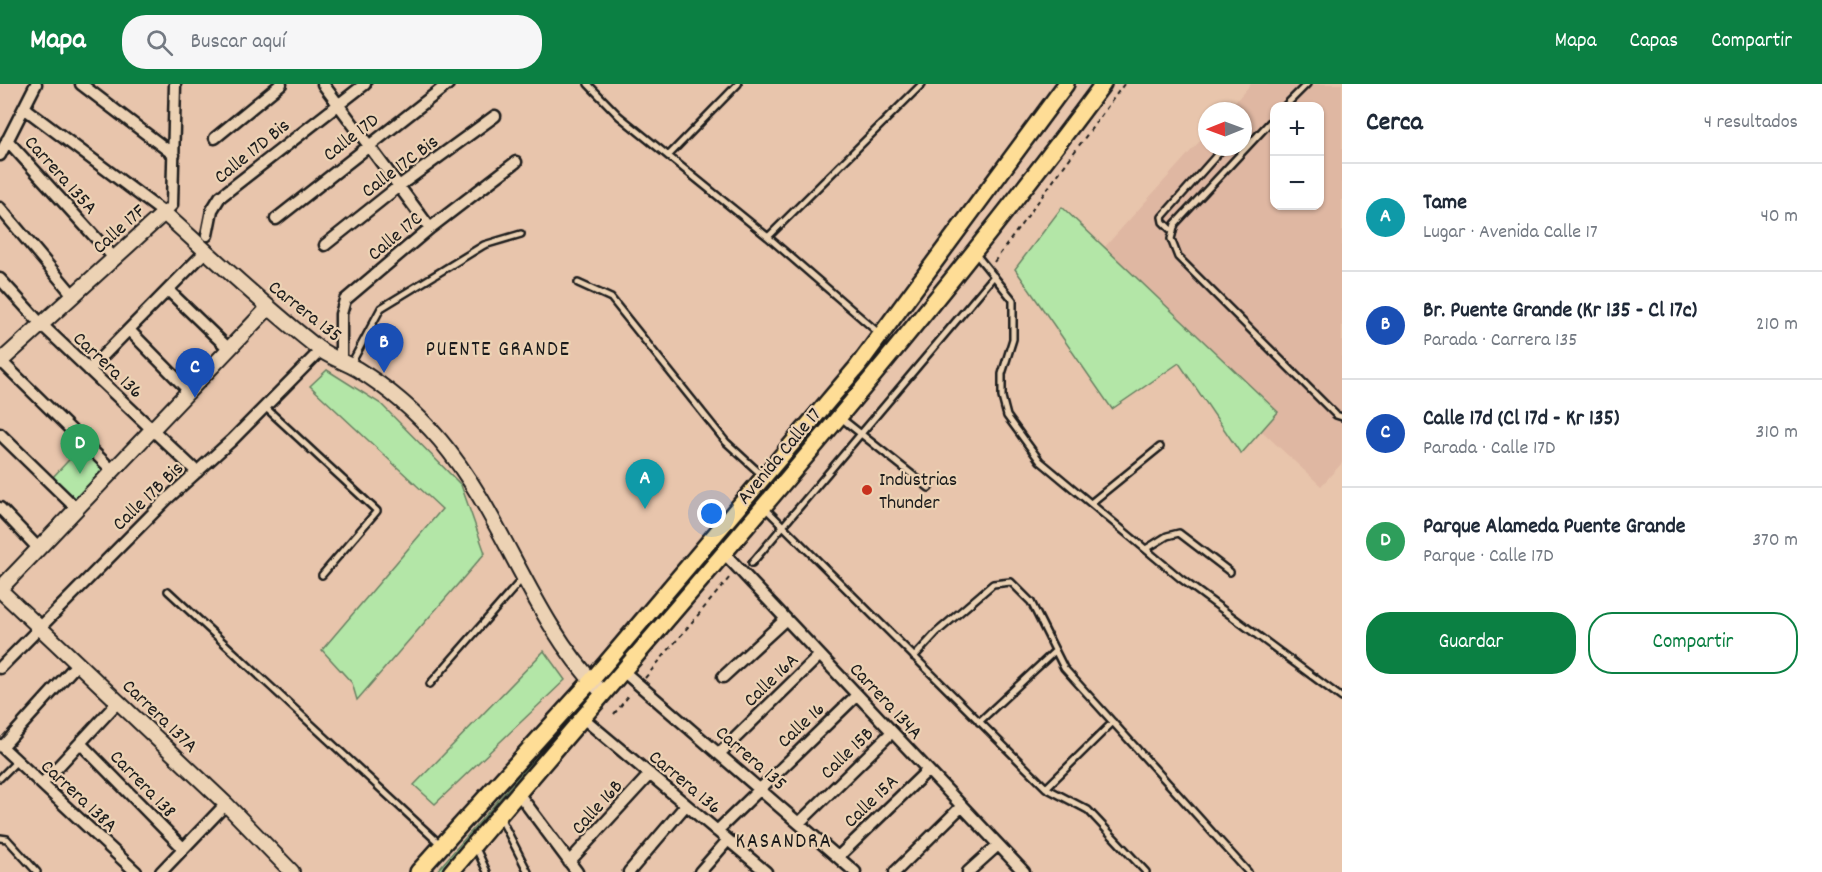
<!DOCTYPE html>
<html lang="es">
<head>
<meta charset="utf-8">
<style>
	:root { --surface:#fff; --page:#f6f6f7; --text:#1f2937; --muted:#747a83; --line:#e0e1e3; --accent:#0b8043 }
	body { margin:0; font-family:Dekko,sans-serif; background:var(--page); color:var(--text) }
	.controls { position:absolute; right:18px; top:18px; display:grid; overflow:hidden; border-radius:12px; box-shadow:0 2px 4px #0004 }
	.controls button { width:54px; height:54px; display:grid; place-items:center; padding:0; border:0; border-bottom:2px solid var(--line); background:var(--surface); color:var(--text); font:30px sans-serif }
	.compass { position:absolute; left:1198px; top:18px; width:54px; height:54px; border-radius:50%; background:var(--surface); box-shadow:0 2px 4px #0004; rotate:269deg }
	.you { position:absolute; left:712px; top:430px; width:21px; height:21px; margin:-15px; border:4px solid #fff; border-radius:50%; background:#1a73e8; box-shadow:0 0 0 9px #1a73e833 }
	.badge { display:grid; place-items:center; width:39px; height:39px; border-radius:50%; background:var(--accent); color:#fff; font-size:20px; font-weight:700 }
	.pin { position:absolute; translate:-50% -50px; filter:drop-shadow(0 2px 3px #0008) }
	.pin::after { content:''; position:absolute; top:32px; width:21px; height:18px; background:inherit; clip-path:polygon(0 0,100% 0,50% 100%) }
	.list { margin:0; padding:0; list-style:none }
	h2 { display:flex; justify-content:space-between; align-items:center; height:78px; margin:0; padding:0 24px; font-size:26px }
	h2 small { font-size:20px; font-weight:400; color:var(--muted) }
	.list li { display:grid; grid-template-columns:39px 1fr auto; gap:18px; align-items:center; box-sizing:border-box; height:108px; padding:0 24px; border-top:2px solid var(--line) }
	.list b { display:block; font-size:22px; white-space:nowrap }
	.list p { margin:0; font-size:20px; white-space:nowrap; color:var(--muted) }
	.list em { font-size:20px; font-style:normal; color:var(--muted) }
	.actions { display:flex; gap:12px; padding:18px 24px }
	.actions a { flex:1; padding:14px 0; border:2px solid var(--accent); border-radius:24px; text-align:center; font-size:21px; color:var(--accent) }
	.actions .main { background:var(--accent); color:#fff }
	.icon { flex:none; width:33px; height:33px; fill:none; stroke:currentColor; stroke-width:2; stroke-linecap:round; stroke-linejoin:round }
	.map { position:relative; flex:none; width:1342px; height:788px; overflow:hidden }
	header { display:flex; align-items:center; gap:36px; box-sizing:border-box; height:84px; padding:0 30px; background:var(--accent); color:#fff }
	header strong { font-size:28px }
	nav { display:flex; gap:33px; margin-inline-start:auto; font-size:21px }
	.search { width:420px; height:54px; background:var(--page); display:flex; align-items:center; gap:15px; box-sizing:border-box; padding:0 21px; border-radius:24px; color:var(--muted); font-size:22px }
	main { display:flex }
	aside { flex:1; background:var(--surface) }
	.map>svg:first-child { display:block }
	.built { fill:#dfb7a2; fill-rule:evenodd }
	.green { fill:#b3e6a7; stroke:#688162; stroke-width:1.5 }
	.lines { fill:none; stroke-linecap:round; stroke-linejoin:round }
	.lane-casing { stroke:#1c1c1c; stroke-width:10 }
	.street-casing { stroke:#1c1c1c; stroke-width:15 }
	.secondary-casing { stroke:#1c1c1c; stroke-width:18 }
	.primary-casing { stroke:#1c1c1c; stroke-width:20 }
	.path { stroke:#1c1c1c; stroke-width:2; stroke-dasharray:4.5 4.5; stroke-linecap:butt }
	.lane { stroke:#ecd2b4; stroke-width:5 }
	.street { stroke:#ecd2b4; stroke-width:10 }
	.secondary { stroke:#ecd2b4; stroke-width:14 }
	.primary { stroke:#fedd96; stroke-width:15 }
	.poi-dot { fill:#c8321e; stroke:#ecd2b4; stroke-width:2 }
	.labels { text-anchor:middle; stroke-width:4.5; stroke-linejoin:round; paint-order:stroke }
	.street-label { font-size:20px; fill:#1c1c1c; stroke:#ecd2b4 }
	.poi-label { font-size:20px; fill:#1c1c1c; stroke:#ecd2b4; text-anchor:start }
	.neighbourhood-label { font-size:21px; letter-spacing:1.5px; fill:#1c1c1c; stroke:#ecd2b4 }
</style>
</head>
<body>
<header>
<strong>Mapa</strong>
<div class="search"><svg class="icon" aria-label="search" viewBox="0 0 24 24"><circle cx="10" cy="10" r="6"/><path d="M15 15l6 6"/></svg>Buscar aquí</div>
<nav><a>Mapa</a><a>Capas</a><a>Compartir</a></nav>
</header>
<main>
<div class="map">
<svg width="1342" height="788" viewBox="0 0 1342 788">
	<rect width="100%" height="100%" fill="#e8c5ac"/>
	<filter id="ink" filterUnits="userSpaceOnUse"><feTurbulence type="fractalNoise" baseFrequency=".0167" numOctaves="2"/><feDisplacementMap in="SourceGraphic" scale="12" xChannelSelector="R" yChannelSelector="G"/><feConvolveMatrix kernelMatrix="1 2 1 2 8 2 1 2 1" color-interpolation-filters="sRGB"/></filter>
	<g filter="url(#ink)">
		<path class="built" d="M1251,0H1342V379L1321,402L1086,184L1207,49V63H1243V27H1227ZM1274,22H1320V122H1274Z"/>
		<path class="green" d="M1062,123L1278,328L1241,370L1179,279L1112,325L1015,185Z
			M327,286L381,320L461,401L485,469L357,616L352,599L322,566L442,425L310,302Z
			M82,362L108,387L78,419L52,394Z
			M544,567L565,596L435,720L414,701Z
			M552,654L557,657L448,788H436Z"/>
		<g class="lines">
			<g class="lane-casing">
				<path id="lane" d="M588,0L619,32L768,153L881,251
					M1285,22L1307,0
					M1274,34L1175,140L1171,155L1178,173L1336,331L1342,333
					M668,72L738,0
					M1173,148L1163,138L1162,133L1224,63
					M768,153L922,0
					M975,169L1013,216V255L1002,290V313L1007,332L1040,377L1180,494L1342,614
					M578,199L611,214L726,358L763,392
					M351,280L381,224L484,161L521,150
					M265,323L377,427L322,491
					M841,334L929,404
					M1091,419L1160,363
					M765,424L1046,704L1088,726L1146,788
					M1146,465L1167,452L1179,449L1230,488
					M752,479L994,192
					M168,507L440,760
					M914,573L937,548L993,500L1011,498L1031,518L1064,584L1248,788
					M430,600L522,495
					M979,638L1055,567
					M0,694L17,677
					M1046,704L1113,638
					M500,733L528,788
					M0,754L7,755L37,788
					M475,762L487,788"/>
			</g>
			<g class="street-casing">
				<path id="street" d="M81,0L174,71
					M323,0L430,144
					M24,24L164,129L172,121L175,0
					M215,54L281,0
					M7,56L114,174
					M0,71L36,0
					M0,124L73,211
					M276,135L448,0
					M207,151L212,126L220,113L365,0
					M325,161L399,102L495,32
					M0,195L41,240L197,388
					M168,206L229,265
					M129,246L189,307
					M0,276L113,387
					M341,276V230L345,216L430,144L516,78
					M89,286L206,167
					M0,350L77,425
					M0,424L39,465
					M723,468L1024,788
					M0,584L167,415L232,356L321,266
					M623,587L855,788
					M723,593L786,535
					M583,634L766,788
					M80,659L183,764
					M0,661L136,788
					M2,663L78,579
					M719,670L820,571
					M42,700L118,618
					M518,709L577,788
					M799,739L892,648
					M717,747L857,611
					M838,773L928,686
					M569,778L650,690
					M161,788L226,720
					M629,788L686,721
					M700,788L728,756
					M895,788L962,722
					M968,788L998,761"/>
			</g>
			<g class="secondary-casing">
				<path id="secondary" d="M0,278L164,129C214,174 264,222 318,264C329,273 345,278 357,285C388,304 417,329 440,356C504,432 530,533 599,605
					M0,505L269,223
					M0,506L226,720L292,788"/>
			</g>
			<g class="primary-casing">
				<path id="primary" d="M418,788L591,597L857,283L1066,0
					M451,788C671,528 900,274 1103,0"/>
			</g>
			<path class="path" d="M994,178L1124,0
				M645,594L730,493
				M614,630L631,609"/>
			<use href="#lane" class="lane"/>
			<use href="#street" class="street"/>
			<use href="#secondary" class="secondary"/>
			<use href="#primary" class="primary"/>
		</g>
	</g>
	<circle class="poi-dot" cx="867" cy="406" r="6"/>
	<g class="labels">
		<g class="street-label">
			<text transform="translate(350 52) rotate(-38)" y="7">Calle 17D</text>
			<text transform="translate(251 66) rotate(-39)" y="7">Calle 17D Bis</text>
			<text transform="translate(399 81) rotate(-37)" y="7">Calle 17C Bis</text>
			<text transform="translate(62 90) rotate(48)" y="7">Carrera 135A</text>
			<text transform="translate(118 144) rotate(-42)" y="7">Calle 17F</text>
			<text transform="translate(394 151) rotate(-40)" y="7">Calle 17C</text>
			<text transform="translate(306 226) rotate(38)" y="7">Carrera 135</text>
			<text transform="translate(109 280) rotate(43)" y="7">Carrera 136</text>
			<text transform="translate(778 371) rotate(-50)" y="7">Avenida Calle 17</text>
			<text transform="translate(147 411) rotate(-44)" y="7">Calle 17B Bis</text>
			<text transform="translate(770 595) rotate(-44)" y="7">Calle 16A</text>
			<text transform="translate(887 616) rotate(47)" y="7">Carrera 134A</text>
			<text transform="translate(161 631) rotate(44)" y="7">Carrera 137A</text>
			<text transform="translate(800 640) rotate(-43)" y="7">Calle 16</text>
			<text transform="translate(846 668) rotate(-44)" y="7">Calle 15B</text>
			<text transform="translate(752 673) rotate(41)" y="7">Carrera 135</text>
			<text transform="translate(686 697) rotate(40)" y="7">Carrera 136</text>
			<text transform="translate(144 699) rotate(46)" y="7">Carrera 138</text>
			<text transform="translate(80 711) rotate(43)" y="7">Carrera 138A</text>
			<text transform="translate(870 716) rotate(-44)" y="7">Calle 15A</text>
			<text transform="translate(596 722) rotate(-48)" y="7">Calle 16B</text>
		</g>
		<g class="poi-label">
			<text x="879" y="401">Industrias<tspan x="879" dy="23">Thunder</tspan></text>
		</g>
		<g class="neighbourhood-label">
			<text x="498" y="271">PUENTE GRANDE</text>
			<text x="784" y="763">KASANDRA</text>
		</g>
	</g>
</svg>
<div class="controls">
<button>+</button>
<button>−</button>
</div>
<svg class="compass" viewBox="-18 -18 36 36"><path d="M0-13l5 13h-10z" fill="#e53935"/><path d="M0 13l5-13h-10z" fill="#747a83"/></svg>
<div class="you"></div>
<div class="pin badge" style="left:645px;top:425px;background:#0f9aa8">A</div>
<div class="pin badge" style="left:384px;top:289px;background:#1a4fb4">B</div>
<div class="pin badge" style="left:195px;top:314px;background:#1a4fb4">C</div>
<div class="pin badge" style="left:80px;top:390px;background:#2e9e5b">D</div>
</div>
<aside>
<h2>Cerca<small>4 resultados</small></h2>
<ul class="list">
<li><span class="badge" style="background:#0f9aa8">A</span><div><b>Tame</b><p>Lugar · Avenida Calle 17</p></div><em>40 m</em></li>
<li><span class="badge" style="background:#1a4fb4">B</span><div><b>Br. Puente Grande (Kr 135 - Cl 17c)</b><p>Parada · Carrera 135</p></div><em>210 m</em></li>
<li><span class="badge" style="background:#1a4fb4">C</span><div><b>Calle 17d (Cl 17d - Kr 135)</b><p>Parada · Calle 17D</p></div><em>310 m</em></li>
<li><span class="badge" style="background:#2e9e5b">D</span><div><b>Parque Alameda Puente Grande</b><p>Parque · Calle 17D</p></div><em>370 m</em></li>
</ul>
<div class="actions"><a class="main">Guardar</a><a>Compartir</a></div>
</aside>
</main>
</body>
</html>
